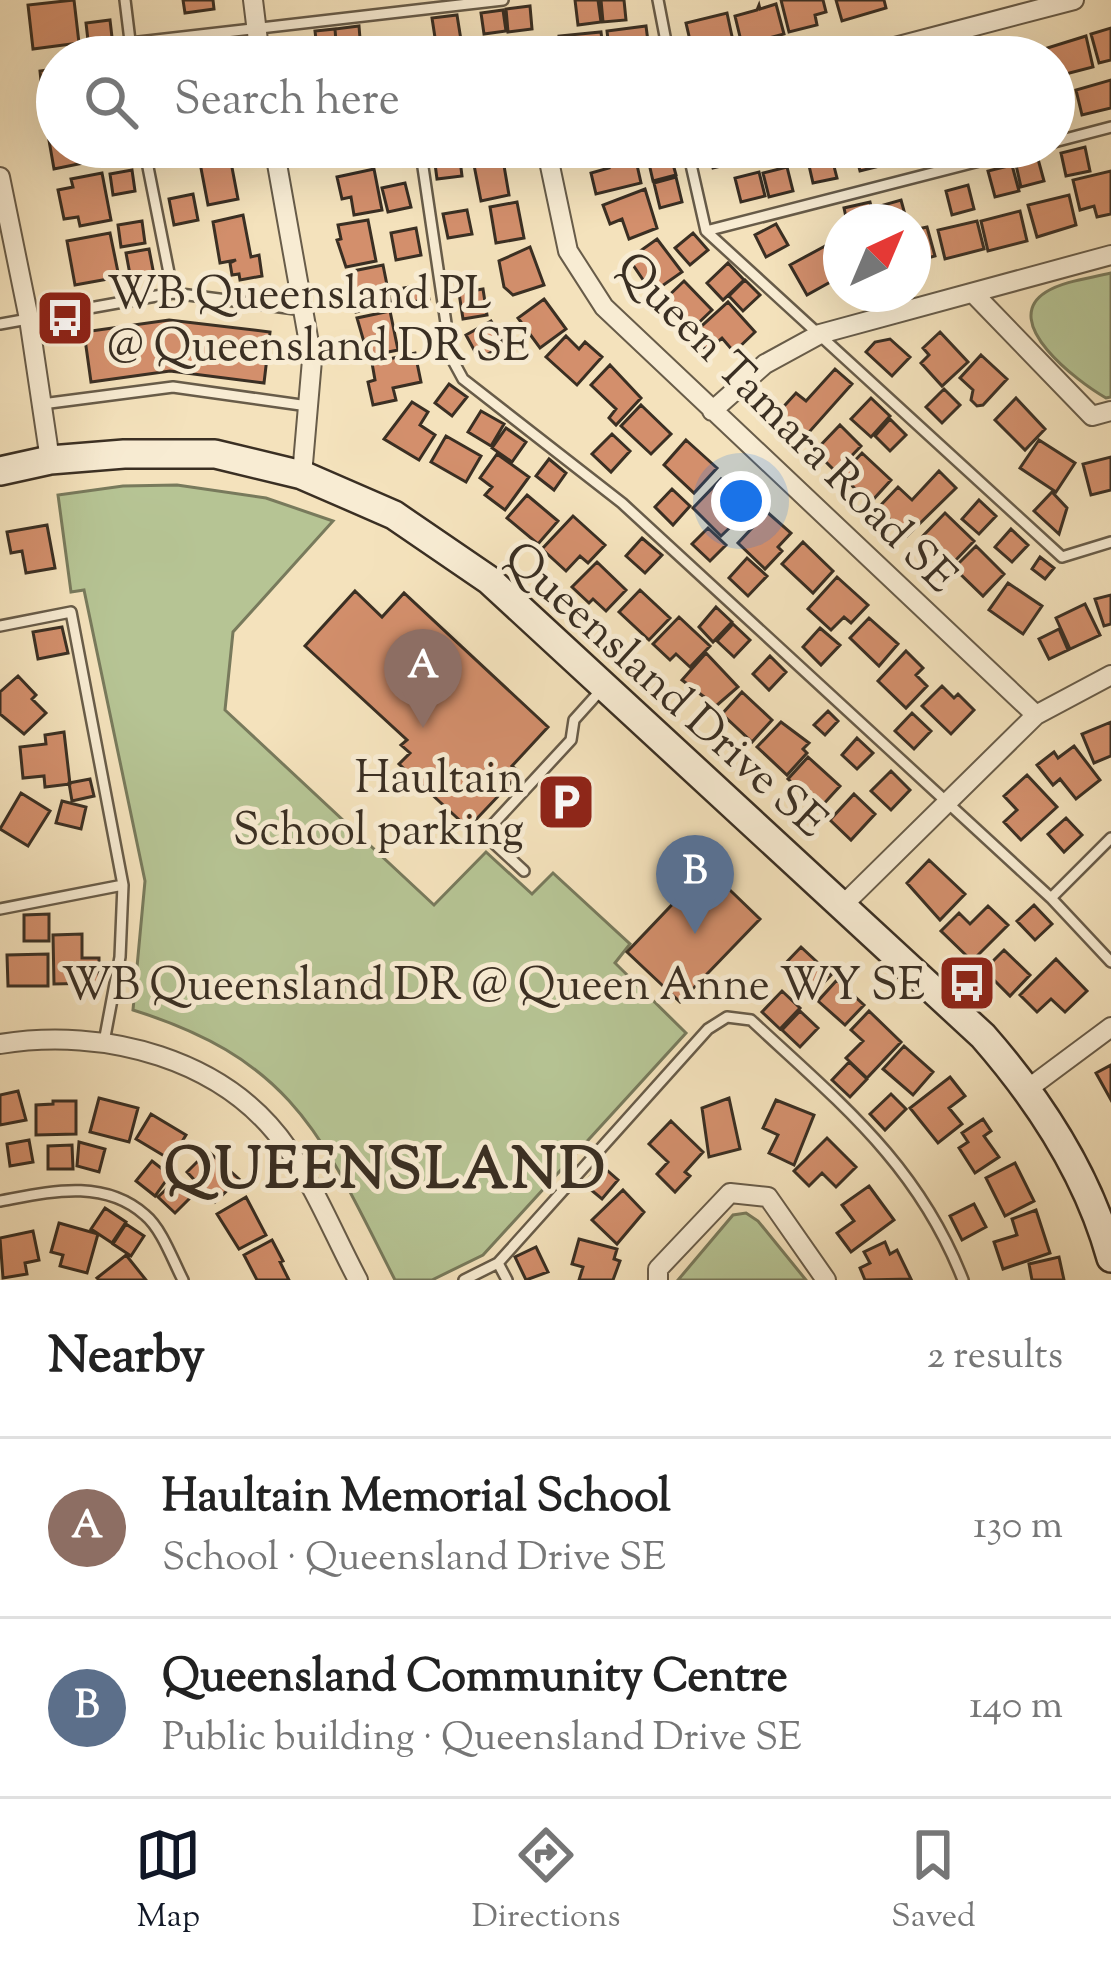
<!DOCTYPE html>
<html lang="en">
<head>
<meta charset="utf-8">
<style>
	:root { --surface:#fff; --page:#f2f2f2; --text:#222; --muted:#767676; --line:#e0e0e0; --accent:#111827 }
	body { margin:0; font-family:"Sorts Mill Goudy",serif; background:var(--page); color:var(--text) }
	.compass { position:absolute; left:823px; top:204px; width:108px; height:108px; border-radius:50%; background:var(--surface); box-shadow:0 12px 48px #0002; rotate:44deg }
	.you { position:absolute; left:741px; top:501px; width:42px; height:42px; margin:-30px; border:9px solid #fff; border-radius:50%; background:#1a73e8; box-shadow:0 0 0 18px #1a73e833 }
	.badge { display:grid; place-items:center; width:78px; height:78px; border-radius:50%; background:var(--accent); color:#fff; font-size:39px; font-weight:700 }
	.pin { position:absolute; translate:-50% -99px; filter:drop-shadow(0 3px 6px #0008) }
	.pin::after { content:''; position:absolute; top:63px; width:42px; height:36px; background:inherit; clip-path:polygon(0 0,100% 0,50% 100%) }
	.list { margin:0; padding:0; list-style:none }
	h2 { display:flex; justify-content:space-between; align-items:center; height:156px; margin:0; padding:0 48px; font-size:51px }
	h2 small { font-size:39px; font-weight:400; color:var(--muted) }
	.list li { display:grid; grid-template-columns:78px 1fr auto; gap:36px; align-items:center; box-sizing:border-box; height:180px; padding:0 48px; border-top:3px solid var(--line) }
	.list b { display:block; font-size:45px; white-space:nowrap }
	.list p { margin:0; font-size:39px; white-space:nowrap; color:var(--muted) }
	.list em { font-size:39px; font-style:normal; color:var(--muted) }
	.icon { flex:none; width:66px; height:66px; fill:none; stroke:currentColor; stroke-width:2; stroke-linecap:round; stroke-linejoin:round }
	.map { position:relative; flex:none; width:1111px; height:1280px; overflow:hidden }
	.search { position:absolute; background:var(--surface); box-shadow:0 12px 48px #0002; left:36px; right:36px; top:36px; height:132px; display:flex; align-items:center; gap:30px; box-sizing:border-box; padding:0 42px; border-radius:66px; color:var(--muted); font-size:45px }
	.sheet { height:516px; background:var(--surface) }
	nav { display:flex; justify-content:space-around; align-items:center; box-sizing:border-box; height:168px; border-top:3px solid var(--line); background:var(--surface); font-size:33px; color:var(--muted) }
	nav a { display:grid; justify-items:center; gap:6px }
	nav .on { color:var(--accent) }
	.map>svg:first-child { display:block }
	.green { fill:#b6c494; stroke:#787a5c; stroke-width:3 }
	.building { fill:#d38f6c; stroke:#3a2f23; stroke-width:3 }
	.lines { fill:none; stroke-linecap:round; stroke-linejoin:round }
	.lane-casing { stroke:#685c49; stroke-width:14 }
	.street-casing { stroke:#685c49; stroke-width:22 }
	.secondary-casing { stroke:#3a2f23; stroke-width:32 }
	.lane { stroke:#f8ecd3; stroke-width:9 }
	.street { stroke:#f8ecd3; stroke-width:18 }
	.secondary { stroke:#f8ecd3; stroke-width:27 }
	.labels { text-anchor:middle; stroke-width:10; stroke-linejoin:round; paint-order:stroke }
	.poi-label { font-size:45px; fill:#3a2f23; stroke:#f8ecd3; text-anchor:end }
	.street-label { font-size:45px; fill:#3a2f23; stroke:#f8ecd3 }
	.district-label { font-size:57px; font-weight:bold; letter-spacing:3px; fill:#3a2f23; stroke:#f8ecd3 }
</style>
</head>
<body>
<div class="map">
<svg width="1111" height="1280" viewBox="0 0 1111 1280">
	<rect width="100%" height="100%" fill="#f4e2bc"/>
	<filter id="stains"><feTurbulence type="fractalNoise" baseFrequency=".00167" numOctaves="4"/><feColorMatrix values="0 0 0 0 .2 0 0 0 0 .09 0 0 0 0 .02 0 0 0 .5 -.17"/></filter>
	<radialGradient id="worn" r=".72"><stop offset=".6" stop-color="#630" stop-opacity="0"/><stop offset="1" stop-color="#630" stop-opacity=".3"/></radialGradient>
	<path class="green" d="M1111,273V397L1106,398C1078,382 998,322 1046,292C1063,281 1091,278 1111,273Z
		M177,485L266,498L333,521L233,632L225,710L434,905L486,852L532,894L553,873L630,944L615,963L686,1033L483,1255L432,1280H395C323,1139 296,1061 133,1010L145,881L84,590L71,592L58,495L123,486Z
		M746,1213L758,1221L806,1280H678L733,1215Z"/>
	<path class="building" d="M74,0L79,43L33,49L28,5Z
		M183,0H213L214,9L185,13Z
		M575,0H598L601,22L578,25Z
		M601,0H624L626,20L603,22Z
		M781,0H823L826,12L815,15L817,25L789,32Z
		M836,0H884L886,8L842,21Z
		M776,4L784,34L742,45L735,16L757,10L759,5L760,9Z
		M530,6L532,29L508,32L506,9Z
		M503,10L506,31L484,34L481,13Z
		M727,13L733,41L692,49L686,23Z
		M457,15L461,40L436,44L432,18Z
		M110,20L113,46L89,49L86,23Z
		M359,26L361,51L337,54L335,29Z
		M646,26L650,57H610L607,31Z
		M1111,28V60L1099,63L1091,34Z
		M335,29L337,54L318,56L315,31Z
		M601,32L604,57H561L559,36Z
		M1086,36L1093,67L1054,77V57H1046L1044,49Z
		M552,40L554,57H513L512,45Z
		M507,49L508,57H465V54Z
		M57,60V99L43,101L40,71L54,69L53,61Z
		M1111,80V108L1082,115L1076,90Z
		M57,127V147H96L98,160L54,169L47,129Z
		M188,147H217L218,154L191,159Z
		M633,147L641,183L596,194L591,173L609,168L604,148Z
		M707,147H751L754,158L713,168Z
		M829,147L837,178L813,183L805,148Z
		M879,147L884,165L860,171L854,148Z
		M904,147H930L932,155L907,160Z
		M1085,147L1090,171L1066,176L1061,153Z
		M459,152L462,176L437,179L434,156Z
		M670,153L676,175L653,181L648,159Z
		M502,154L509,195L481,201L473,160Z
		M230,157L238,199L208,205L200,163Z
		M1038,159L1044,181L1021,187L1016,165Z
		M1012,165L1019,191L995,197L988,171Z
		M787,167L793,191L769,197L763,173Z
		M374,169L382,210L354,215L351,197L342,199L337,177Z
		M132,170L135,191L113,195L110,174Z
		M1111,171V214L1097,217L1094,206L1080,210L1073,180Z
		M759,172L765,196L741,202L735,178Z
		M102,173L111,220L80,226L78,217L64,219L58,190L73,187L71,179Z
		M676,177L682,202L660,208L654,183Z
		M405,183L411,207L388,212L382,188Z
		M968,185L974,209L952,215L946,191Z
		M645,189L657,228L629,239L622,219L610,224L603,205Z
		M193,194L198,220L174,225L169,199Z
		M1069,195L1076,225L1037,237L1028,205Z
		M901,200L907,222H884L880,206Z
		M517,202L524,238L496,243L490,207Z
		M870,202L875,222H847L844,208Z
		M467,210L472,234L448,238L443,214Z
		M1020,211L1027,241L988,251L981,221Z
		M243,215L251,257L259,255L262,276L240,280L239,274L232,275L230,263L236,260L220,263L213,222Z
		M368,220L376,261L346,267L337,240L341,239L338,225Z
		M142,221L145,243L121,247L118,225Z
		M977,221L984,249L945,259L938,230Z
		M776,224L788,245L766,257L755,235Z
		M927,227L935,256L913,262V230Z
		M416,228L421,255L396,260L391,233Z
		M110,233L119,277L75,285L67,241Z
		M693,233L708,250L690,265L675,248Z
		M657,239L682,272L652,293L629,259Z
		M827,245L841,276L807,295L790,265Z
		M530,247L544,285L513,295L504,287L499,261Z
		M149,249L154,275L131,280L126,253Z
		M728,263L744,280L723,300L707,283Z
		M383,265L391,305L356,312L348,272Z
		M745,280L760,295L743,311L729,296Z
		M684,281L712,310L690,331L660,304Z
		M426,284L429,299L407,303L404,288Z
		M483,289L487,315L463,319L459,293Z
		M544,299L566,329L540,348L518,318Z
		M728,302L755,332L734,352L722,338L707,351L693,334Z
		M390,311L398,350L368,356L357,318Z
		M169,320L270,332L264,383L170,371L91,382L84,332Z
		M491,321L504,345L479,359L466,335Z
		M940,332L968,362L942,386L921,363L929,355L923,348Z
		M566,336L579,349L585,342L602,357L577,385L546,357Z
		M890,339L910,357L892,376L866,352L875,342Z
		M415,353L421,382L393,388L396,400L373,405L368,382L375,380L372,363Z
		M981,355L1007,379L983,405L977,406L971,400L973,390L960,378Z
		M610,365L641,398L616,425L609,418L616,409L591,385Z
		M835,369L852,384L803,439L776,415L796,393L806,401Z
		M449,384L467,397L452,416L435,403Z
		M944,389L960,405L942,423L926,407Z
		M871,398L890,416L871,437L851,419Z
		M1016,398L1045,429L1025,450L995,420Z
		M412,402L428,412L420,425L435,435L419,460L384,439Z
		M641,405L671,434L651,454L621,426Z
		M481,411L504,424L491,446L468,432Z
		M890,419L906,435L890,451L875,436Z
		M840,425L861,446L836,472L815,451Z
		M506,428L526,442L512,462L492,448Z
		M612,434L630,451L611,472L592,454Z
		M446,436L481,456L466,482L431,462Z
		M686,440L717,468L694,493L664,465Z
		M1039,440L1075,463L1056,492L1020,468Z
		M862,453L891,480L870,503L841,475Z
		M497,454L529,477L505,510L485,495L492,487L480,478Z
		M1111,457V490L1091,495L1083,464Z
		M549,459L566,473L554,490L536,476Z
		M939,471L956,488L907,536L878,508L898,487L912,500Z
		M721,479L739,497L732,504L743,515L721,536L693,508Z
		M672,489L690,506L673,525L655,507Z
		M1052,492L1067,508L1059,534L1034,511Z
		M527,495L558,521L538,544L507,518Z
		M979,500L996,516L979,534L962,519Z
		M767,512L791,533L778,547L782,551L765,569L738,543Z
		M945,513L974,541L953,563L922,537Z
		M573,516L605,545L588,563L580,556L566,571L542,549Z
		M47,525L55,568L26,573L22,551L11,553L7,532Z
		M708,528L726,545L710,561L692,544Z
		M1011,529L1028,545L1012,562L995,547Z
		M642,538L662,555L645,573L626,556Z
		M803,542L833,571L813,593L782,564Z
		M976,546L1004,574L983,596L954,568Z
		M1040,557L1054,568L1045,579L1032,569Z
		M747,558L767,576L748,596L729,578Z
		M597,562L626,590L606,611L593,599L589,603L572,587Z
		M837,577L868,605L851,623L844,617L831,630L808,609Z
		M1008,583L1042,606L1023,634L989,610Z
		M640,590L670,618L649,640L619,612Z
		M355,591L382,617L404,593L548,727L512,766L520,773L468,828L399,764L410,753L401,745L407,740L305,646Z
		M1111,595V624L1104,626L1095,599Z
		M1085,604L1100,635L1070,649L1056,618Z
		M716,607L732,622L713,642L699,627Z
		M679,617L710,646L690,667L676,654L670,660L653,644Z
		M869,618L898,644L879,666L850,638Z
		M733,624L750,640L734,657L717,641Z
		M62,627L68,653L38,659L33,632Z
		M820,628L840,645L821,665L803,647Z
		M1059,629L1068,650L1049,659L1039,639Z
		M906,651L923,668L916,675L927,686L906,708L878,681Z
		M706,653L738,687L716,706L682,680Z
		M770,656L786,672L769,690L753,674Z
		M18,676L36,695L32,699L46,713L24,734L0,714V692Z
		M942,686L954,698L958,694L974,710L951,734L922,706Z
		M742,692L772,720L752,742L722,714Z
		M828,711L838,721L825,735L814,725Z
		M912,713L931,731L914,749L895,731Z
		M781,722L809,743L803,749L807,753L787,775L757,747Z
		M1111,722V756L1094,763L1082,734Z
		M64,732L70,784L45,787L44,776L23,778L20,747L46,744L45,735Z
		M857,738L873,753L857,769L842,755Z
		M1074,746L1100,780L1076,799L1060,779L1053,785L1037,765L1054,752L1058,758Z
		M808,757L840,786L820,808L788,779Z
		M891,771L910,790L891,810L871,791Z
		M1027,775L1057,807L1021,840L1004,822L1017,810L1004,796Z
		M90,779L94,796L72,801L69,783Z
		M21,793L50,811L28,846L0,829Z
		M854,794L875,814L851,840L830,820Z
		M62,801L86,807L81,829L56,823Z
		M1066,818L1082,835L1064,852L1048,834Z
		M929,860L965,894L940,920L907,883Z
		M707,868L760,919L680,1002L627,952Z
		M1034,905L1052,924L1035,940L1017,921Z
		M988,906L1008,925L972,961L941,931L959,913L970,924Z
		M49,914V941H24V915Z
		M82,934V958H99V983L54,984L53,935Z
		M801,947L831,975L811,996L781,968Z
		M1004,950L1030,975L1010,996L984,970Z
		M48,954V986H8L7,955Z
		M1056,959L1087,991L1065,1012L1051,999L1037,1012L1020,995Z
		M837,980L864,1005L845,1025L818,1001Z
		M782,991L800,1008L780,1029L762,1012Z
		M800,1011L818,1028L800,1047L782,1030Z
		M869,1011L901,1042L867,1078L846,1058L863,1041L851,1030Z
		M904,1046L933,1072L913,1095L883,1069Z
		M849,1062L867,1079L850,1097L832,1080Z
		M1111,1065V1100L1096,1073Z
		M950,1077L965,1096L949,1108L962,1124L938,1143L910,1108Z
		M18,1091L26,1120L0,1125V1095Z
		M891,1094L906,1109L885,1130L870,1114Z
		M99,1098L138,1108L129,1142L90,1132Z
		M729,1098L740,1149L709,1157L702,1108Z
		M776,1100L814,1115L794,1165L769,1153L778,1135L763,1128Z
		M53,1101H76V1134L36,1135V1105L53,1104Z
		M151,1114L186,1135L171,1160L136,1139Z
		M983,1119L991,1131L984,1136L999,1157L975,1173L959,1148L968,1142L962,1133Z
		M671,1121L703,1152L685,1172L690,1176L675,1192L657,1174L668,1162L649,1144Z
		M827,1138L856,1167L836,1187L822,1173L809,1186L794,1171Z
		M29,1140L33,1162L10,1166L7,1144Z
		M79,1142L105,1149L99,1172L77,1166Z
		M72,1145L73,1169H48V1146Z
		M208,1151L239,1179L215,1202L187,1172Z
		M152,1161L170,1175L155,1196L136,1181Z
		M1015,1163L1034,1201L1005,1216L986,1178Z
		M601,1165L618,1180L602,1199L584,1184Z
		M176,1180L192,1196L175,1213L158,1197Z
		M869,1186L894,1220L851,1252L837,1233L854,1221L842,1205Z
		M623,1190L644,1212L617,1244L592,1220Z
		M246,1197L266,1235L239,1249L217,1214Z
		M974,1204L986,1227L962,1240L950,1216Z
		M105,1208L126,1222L112,1243L91,1229Z
		M1036,1210L1050,1253L1003,1269L994,1242L1017,1235L1012,1219Z
		M59,1223L98,1234L87,1273L60,1266L63,1255L51,1252Z
		M126,1224L144,1236L131,1256L113,1244Z
		M33,1231L39,1260L25,1263L27,1274L3,1278L0,1238Z
		M579,1239L617,1249L614,1259L620,1261L613,1280H579L583,1267L572,1264Z
		M272,1240L283,1261L280,1262L289,1280H257L244,1255Z
		M885,1242L890,1254L897,1250L911,1279L865,1280L860,1268L870,1263L864,1252Z
		M536,1247L548,1272L526,1280L515,1257Z
		M126,1255L146,1280H99L97,1278Z
		M1059,1257L1064,1280H1032L1029,1264Z"/>
	<g class="lines">
		<g class="lane-casing">
			<path id="lane" d="M125,0L132,57
				M658,0L669,57
				M130,43L503,0
				M1054,142L1111,127
				M144,147L173,293
				M420,147L451,357L463,379L622,503L1051,898L1111,962
				M687,147L706,231L1062,557L1111,542
				M706,231L1034,147
				M0,324L173,293L303,310
				M42,404L173,387L308,406
				M0,626L71,612L123,885L120,957L104,1042
				M524,871L484,834L571,740L574,720L601,690
				M1051,898L1111,838
				M0,909L123,885
				M0,1201C49,1192 103,1178 145,1215C162,1229 173,1261 183,1280
				M498,1263L507,1280
				M464,1280L498,1263L708,1029L727,1017L751,1020C839,1102 918,1164 963,1280"/>
		</g>
		<g class="street-casing">
			<path id="street" d="M253,0L260,57
				M857,57L1074,0
				M274,147L312,360L302,475
				M546,147L568,251L604,307L1036,715
				M276,159L350,147
				M0,177L29,319L50,460
				M973,293L1092,416L1111,411
				M712,411L765,364L820,334L1111,255
				M844,904L1036,715L1111,675
				M0,1044C104,1027 226,1058 288,1149C316,1189 335,1237 358,1280
				M1029,1088L1111,1027
				M658,1280V1269L730,1193L768,1197L826,1280"/>
		</g>
		<g class="secondary-casing">
			<path id="secondary" d="M0,471L50,460L124,454H215L302,475L394,515L489,580L983,1036C1039,1100 1088,1175 1111,1258"/>
		</g>
		<use href="#lane" class="lane"/>
		<use href="#street" class="street"/>
		<use href="#secondary" class="secondary"/>
	</g>
	<defs>
		<g id="bus-square" transform="scale(3)"><rect x="-9" y="-9" width="18" height="18" rx="4" fill="#8f2418" stroke="#f8ecd3"/><path d="M-5-6H5V4H4V6H2V4H-2V6H-4V4H-5ZM-3.5-4V0h7V-4ZM-3.5 1.2v1.5H-2V1.2ZM2 1.2v1.5H3.5V1.2Z" fill="#fff"/></g>
		<g id="parking-square" transform="scale(3)"><rect x="-9" y="-9" width="18" height="18" rx="4" fill="#8f2418" stroke="#f8ecd3"/><path d="M-3.5-5.5H1a3.5 3.5 0 0 1 0 7H-1V5.5H-3.5ZM-1-3.4V-.6H.8a1.4 1.4 0 0 0 0-2.8Z" fill="#fff"/></g>
	</defs>
	<g fill-rule="evenodd">
		<use href="#bus-square" x="65" y="318"/>
		<use href="#parking-square" x="566" y="802"/>
		<use href="#bus-square" x="967" y="983"/>
	</g>
	<g class="labels">
		<g class="poi-label">
			<text x="107" y="308" text-anchor="start">WB Queensland PL<tspan x="107" dy="52">@ Queensland DR SE</tspan></text>
			<text x="524" y="792">Haultain<tspan x="524" dy="52">School parking</tspan></text>
			<text x="925" y="999">WB Queensland DR @ Queen Anne WY SE</text>
		</g>
		<g class="street-label">
			<text transform="translate(788 421) rotate(45)" y="16">Queen Tamara Road SE</text>
			<text transform="translate(667 688) rotate(42)" y="16">Queensland Drive SE</text>
		</g>
		<g class="district-label">
			<text x="386" y="1187">QUEENSLAND</text>
		</g>
	</g>
	<rect width="100%" height="100%" filter="url(#stains)"/>
	<rect width="100%" height="100%" fill="url(#worn)"/>
</svg>
<svg class="compass" viewBox="-18 -18 36 36"><path d="M0-13l5 13h-10z" fill="#e53935"/><path d="M0 13l5-13h-10z" fill="#767676"/></svg>
<div class="you"></div>
<div class="pin badge" style="left:423px;top:728px;background:#8d6e63">A</div>
<div class="pin badge" style="left:695px;top:934px;background:#5c6f8a">B</div>
<div class="search"><svg class="icon" aria-label="search" viewBox="0 0 24 24"><circle cx="10" cy="10" r="6"/><path d="M15 15l6 6"/></svg>Search here</div>
</div>
<section class="sheet">
<h2>Nearby<small>2 results</small></h2>
<ul class="list">
<li><span class="badge" style="background:#8d6e63">A</span><div><b>Haultain Memorial School</b><p>School · Queensland Drive SE</p></div><em>130 m</em></li>
<li><span class="badge" style="background:#5c6f8a">B</span><div><b>Queensland Community Centre</b><p>Public building · Queensland Drive SE</p></div><em>140 m</em></li>
</ul>
</section>
<nav>
<a class="on"><svg class="icon" aria-label="map" viewBox="0 0 24 24"><path d="M3 6l6-2 6 2 6-2v14l-6 2-6-2-6 2zM9 4v14M15 6v14"/></svg>Map</a>
<a><svg class="icon" aria-label="directions" viewBox="0 0 24 24"><path d="M12 3l9 9-9 9-9-9zM9 14v-3h6M13 9l2 2-2 2"/></svg>Directions</a>
<a><svg class="icon" aria-label="saved" viewBox="0 0 24 24"><path d="M7 4h10v16l-5-4-5 4z"/></svg>Saved</a>
</nav>
</body>
</html>
